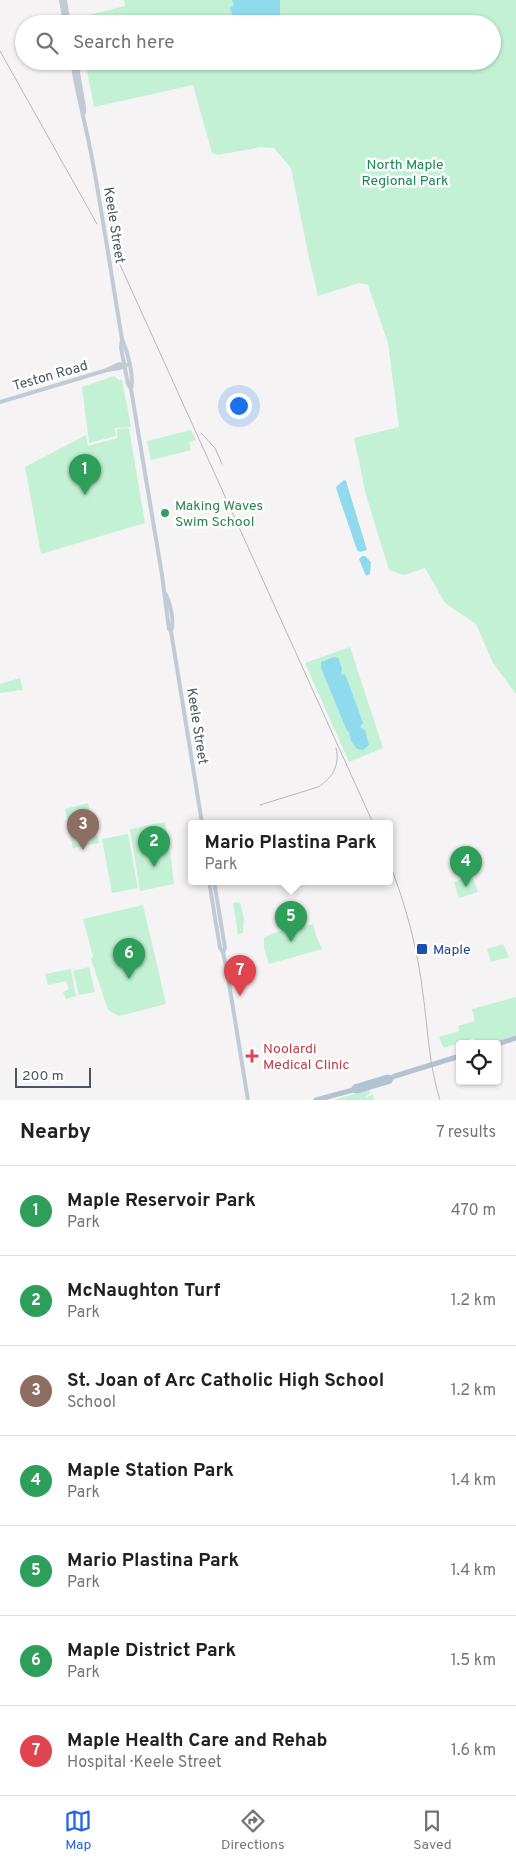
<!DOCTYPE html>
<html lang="en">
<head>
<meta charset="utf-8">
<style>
	:root { --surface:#fff; --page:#f2f2f2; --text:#202124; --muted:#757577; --line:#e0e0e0; --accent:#2563eb }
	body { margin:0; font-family:Overpass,sans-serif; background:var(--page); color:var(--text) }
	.controls { position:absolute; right:15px; bottom:15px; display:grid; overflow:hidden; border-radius:5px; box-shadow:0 1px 4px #0004 }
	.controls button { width:45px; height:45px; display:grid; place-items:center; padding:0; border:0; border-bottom:1px solid var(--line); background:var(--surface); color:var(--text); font:25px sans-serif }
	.scale { position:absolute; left:15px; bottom:12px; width:76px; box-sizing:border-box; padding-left:5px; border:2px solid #4a5661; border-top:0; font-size:14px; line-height:18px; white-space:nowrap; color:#4a5661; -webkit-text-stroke:4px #fff; paint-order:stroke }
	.you { position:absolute; left:238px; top:405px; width:18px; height:18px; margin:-12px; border:4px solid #fff; border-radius:50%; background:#1a73e8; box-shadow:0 0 0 8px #1a73e833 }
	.badge { display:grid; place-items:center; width:32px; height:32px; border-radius:50%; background:var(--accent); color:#fff; font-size:16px; font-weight:700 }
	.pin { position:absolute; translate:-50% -41px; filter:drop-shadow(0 1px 2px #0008) }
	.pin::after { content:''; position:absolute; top:26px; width:18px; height:15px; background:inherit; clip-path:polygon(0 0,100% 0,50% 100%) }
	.popup { position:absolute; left:188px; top:820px; width:205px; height:65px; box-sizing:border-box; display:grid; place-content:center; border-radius:5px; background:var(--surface); filter:drop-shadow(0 1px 4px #0005); font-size:16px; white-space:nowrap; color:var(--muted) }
	.popup b { font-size:19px; color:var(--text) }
	.popup::after { content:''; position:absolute; left:50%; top:100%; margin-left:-10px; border:10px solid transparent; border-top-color:var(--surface) }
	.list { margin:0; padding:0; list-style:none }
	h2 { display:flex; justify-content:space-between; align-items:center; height:65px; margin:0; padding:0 20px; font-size:21px }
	h2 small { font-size:16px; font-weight:400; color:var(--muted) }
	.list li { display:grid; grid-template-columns:32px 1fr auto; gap:15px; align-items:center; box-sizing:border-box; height:90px; padding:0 20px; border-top:1px solid var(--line) }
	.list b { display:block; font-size:19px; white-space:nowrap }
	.list p { margin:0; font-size:16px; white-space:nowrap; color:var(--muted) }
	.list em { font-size:16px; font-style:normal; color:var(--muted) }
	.icon { flex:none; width:28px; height:28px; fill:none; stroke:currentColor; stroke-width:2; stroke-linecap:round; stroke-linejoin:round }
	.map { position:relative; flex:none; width:516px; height:1100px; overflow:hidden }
	.search { position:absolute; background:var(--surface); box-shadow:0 1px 4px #0004; left:15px; right:15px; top:15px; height:55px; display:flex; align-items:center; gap:12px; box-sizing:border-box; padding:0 18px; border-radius:28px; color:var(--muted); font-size:19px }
	.sheet { height:695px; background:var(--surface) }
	nav { display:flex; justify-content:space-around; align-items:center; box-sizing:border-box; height:70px; border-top:1px solid var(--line); background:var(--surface); font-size:14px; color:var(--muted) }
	nav a { display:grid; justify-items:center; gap:2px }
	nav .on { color:var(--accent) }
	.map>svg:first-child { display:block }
	.green { fill:#c3f1d5 }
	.water { fill:#90daee }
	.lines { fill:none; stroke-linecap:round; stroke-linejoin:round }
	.secondary { stroke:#c1cbd6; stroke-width:4 }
	.primary { stroke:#b3c2d1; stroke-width:5 }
	.rail { stroke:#b5b8bd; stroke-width:1 }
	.leisure-dot { fill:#2e9e5b; stroke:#fff; stroke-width:2 }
	.transit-dot { fill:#1a4fb4; stroke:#fff; stroke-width:2 }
	.health-dot { fill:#e0444e; stroke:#fff; stroke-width:2 }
	.labels { text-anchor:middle; stroke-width:5; stroke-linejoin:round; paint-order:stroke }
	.park-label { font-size:14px; fill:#17864f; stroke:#fff }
	.street-label { font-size:14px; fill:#4a5661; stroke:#fff }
	.leisure-label { font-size:14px; fill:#27864d; stroke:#fff; text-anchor:start }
	.transit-label { font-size:14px; fill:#164399; stroke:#fff; text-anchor:start }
	.health-label { font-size:14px; fill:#be3a42; stroke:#fff; text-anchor:start }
</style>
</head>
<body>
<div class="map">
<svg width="516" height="1100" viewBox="0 0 516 1100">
	<rect width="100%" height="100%" fill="#f5f3f3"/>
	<path class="green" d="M124,0H516V694L493,663L476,624L445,603L425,568L404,575L389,570L366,495L354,438L399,427L388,343L368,285L359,283L318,296L309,258L291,168L274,148L261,147L218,155L212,153L193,85L94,107L85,61H492V24H78L77,18L125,6Z
		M114,376L119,380H122L131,427L115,428L116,436L89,443L82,387Z
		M129,428L145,523L41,554L25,467L86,435L88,446L117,438V429Z
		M191,430L196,440L189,442L191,450L151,460L147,441Z
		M350,647L383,748L349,762L305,663Z
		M20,678L23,690L0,693V684Z
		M88,803L96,835H98L99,843L73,848L65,809Z
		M165,822L170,850L174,884L140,891L130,829Z
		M128,834L138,888L112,893L102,839Z
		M472,876L478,892L459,898L454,882Z
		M240,902L244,918L243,933L238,934L233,903Z
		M143,905L166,1004L119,1016L108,1010L91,959L93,957L83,919Z
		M313,924L316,936L322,949L269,964L264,948V937L295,926L299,928Z
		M503,944L509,957L491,962L487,949Z
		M89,967L95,992L79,995L73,971Z
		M71,969L76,996L66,999L63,992L69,989L66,981L48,985L45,974Z
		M516,997V1035L488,1044H476L474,1038L444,1048L439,1037L459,1031L458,1026L475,1021L472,1009Z
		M368,1090L371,1092L365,1097L366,1098L373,1094L374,1100H333Z"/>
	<path class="water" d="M232,0H280V24H235L236,16L232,14L230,8L234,5Z
		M452,19H457L462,24H430L434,20L445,22Z
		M344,480L346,481L367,550L360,552L357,550L337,491L336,487Z
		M362,556H365L371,562L370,574L366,576L359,559Z
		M334,657L338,658L342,668L341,674L345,675L347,679L363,723L360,727L365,730L369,745L363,750L357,749L351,741L349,732L347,731L321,668V662Z"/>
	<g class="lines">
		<path class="secondary" d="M61,0L65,24
			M65,0L69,24
			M72,61C77,94 86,126 92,158C103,218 112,279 122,339C128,353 134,375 131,389L162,575L169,629L171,631L202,823
			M76,61L84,107V113
			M122,339L121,348L128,384L131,389
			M108,369L119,364L124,365
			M0,402L107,370L120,368L129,364
			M165,593C170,602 175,622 171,631
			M209,881L220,948L223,952L227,971L248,1100
			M214,881L225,948L223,952"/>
		<path class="primary" d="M497,1044L516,1038
			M353,1090L355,1087L388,1077L391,1078
			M316,1100L353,1090L357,1091L390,1081L391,1078L395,1076L460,1056"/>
		<path class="rail" d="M0,51L97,224
			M117,258L373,823
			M201,433L215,448L222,464
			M260,805L318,787C333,778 340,765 336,748
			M390,865C406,905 418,951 423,994C428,1029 429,1066 440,1100"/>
	</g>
	<circle class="leisure-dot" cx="165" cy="513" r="5"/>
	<rect class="transit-dot" x="416" y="943" width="12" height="12" rx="2.5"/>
	<path class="health-dot" d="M249.5 1048.5h5v5h5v5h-5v5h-5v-5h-5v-5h5z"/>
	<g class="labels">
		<g class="park-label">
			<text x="405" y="169">North Maple<tspan x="405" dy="16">Regional Park</tspan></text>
		</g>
		<g class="street-label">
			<text transform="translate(115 225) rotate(81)" y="5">Keele Street</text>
			<text transform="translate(50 375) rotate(-16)" y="5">Teston Road</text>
			<text transform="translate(198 726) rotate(81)" y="5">Keele Street</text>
		</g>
		<g class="leisure-label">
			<text x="175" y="510">Making Waves<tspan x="175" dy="16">Swim School</tspan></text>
		</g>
		<g class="transit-label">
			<text x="433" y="954">Maple</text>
		</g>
		<g class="health-label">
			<text x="263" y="1053">Noolardi<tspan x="263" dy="16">Medical Clinic</tspan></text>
		</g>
	</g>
</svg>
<div class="controls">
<button><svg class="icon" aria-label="locate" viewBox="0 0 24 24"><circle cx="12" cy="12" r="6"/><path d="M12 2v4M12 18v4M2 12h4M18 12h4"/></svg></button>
</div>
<div class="scale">200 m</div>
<div class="you"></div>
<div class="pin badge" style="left:85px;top:495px;background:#2e9e5b">1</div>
<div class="pin badge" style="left:154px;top:867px;background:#2e9e5b">2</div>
<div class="pin badge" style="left:83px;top:850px;background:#8d6e63">3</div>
<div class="pin badge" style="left:466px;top:887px;background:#2e9e5b">4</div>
<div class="pin badge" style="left:291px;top:942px;background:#2e9e5b">5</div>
<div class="popup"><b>Mario Plastina Park</b>Park</div>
<div class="pin badge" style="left:129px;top:979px;background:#2e9e5b">6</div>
<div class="pin badge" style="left:240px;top:996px;background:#e0444e">7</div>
<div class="search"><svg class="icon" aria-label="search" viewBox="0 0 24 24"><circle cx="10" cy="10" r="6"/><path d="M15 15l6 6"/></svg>Search here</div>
</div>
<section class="sheet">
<h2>Nearby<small>7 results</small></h2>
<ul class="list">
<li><span class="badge" style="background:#2e9e5b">1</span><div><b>Maple Reservoir Park</b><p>Park</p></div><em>470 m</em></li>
<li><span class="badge" style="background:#2e9e5b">2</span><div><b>McNaughton Turf</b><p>Park</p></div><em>1.2 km</em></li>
<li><span class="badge" style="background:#8d6e63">3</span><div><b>St. Joan of Arc Catholic High School</b><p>School</p></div><em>1.2 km</em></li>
<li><span class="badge" style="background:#2e9e5b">4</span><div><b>Maple Station Park</b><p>Park</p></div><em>1.4 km</em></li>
<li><span class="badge" style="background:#2e9e5b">5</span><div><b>Mario Plastina Park</b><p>Park</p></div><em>1.4 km</em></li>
<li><span class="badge" style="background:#2e9e5b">6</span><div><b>Maple District Park</b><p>Park</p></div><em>1.5 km</em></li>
<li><span class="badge" style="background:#e0444e">7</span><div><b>Maple Health Care and Rehab</b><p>Hospital · Keele Street</p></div><em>1.6 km</em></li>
</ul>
</section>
<nav>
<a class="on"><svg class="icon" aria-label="map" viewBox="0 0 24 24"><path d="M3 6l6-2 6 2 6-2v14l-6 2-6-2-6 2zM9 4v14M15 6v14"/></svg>Map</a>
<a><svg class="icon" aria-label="directions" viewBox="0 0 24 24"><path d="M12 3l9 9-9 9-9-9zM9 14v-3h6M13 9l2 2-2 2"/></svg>Directions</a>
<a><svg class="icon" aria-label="saved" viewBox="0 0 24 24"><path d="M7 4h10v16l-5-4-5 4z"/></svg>Saved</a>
</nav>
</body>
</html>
